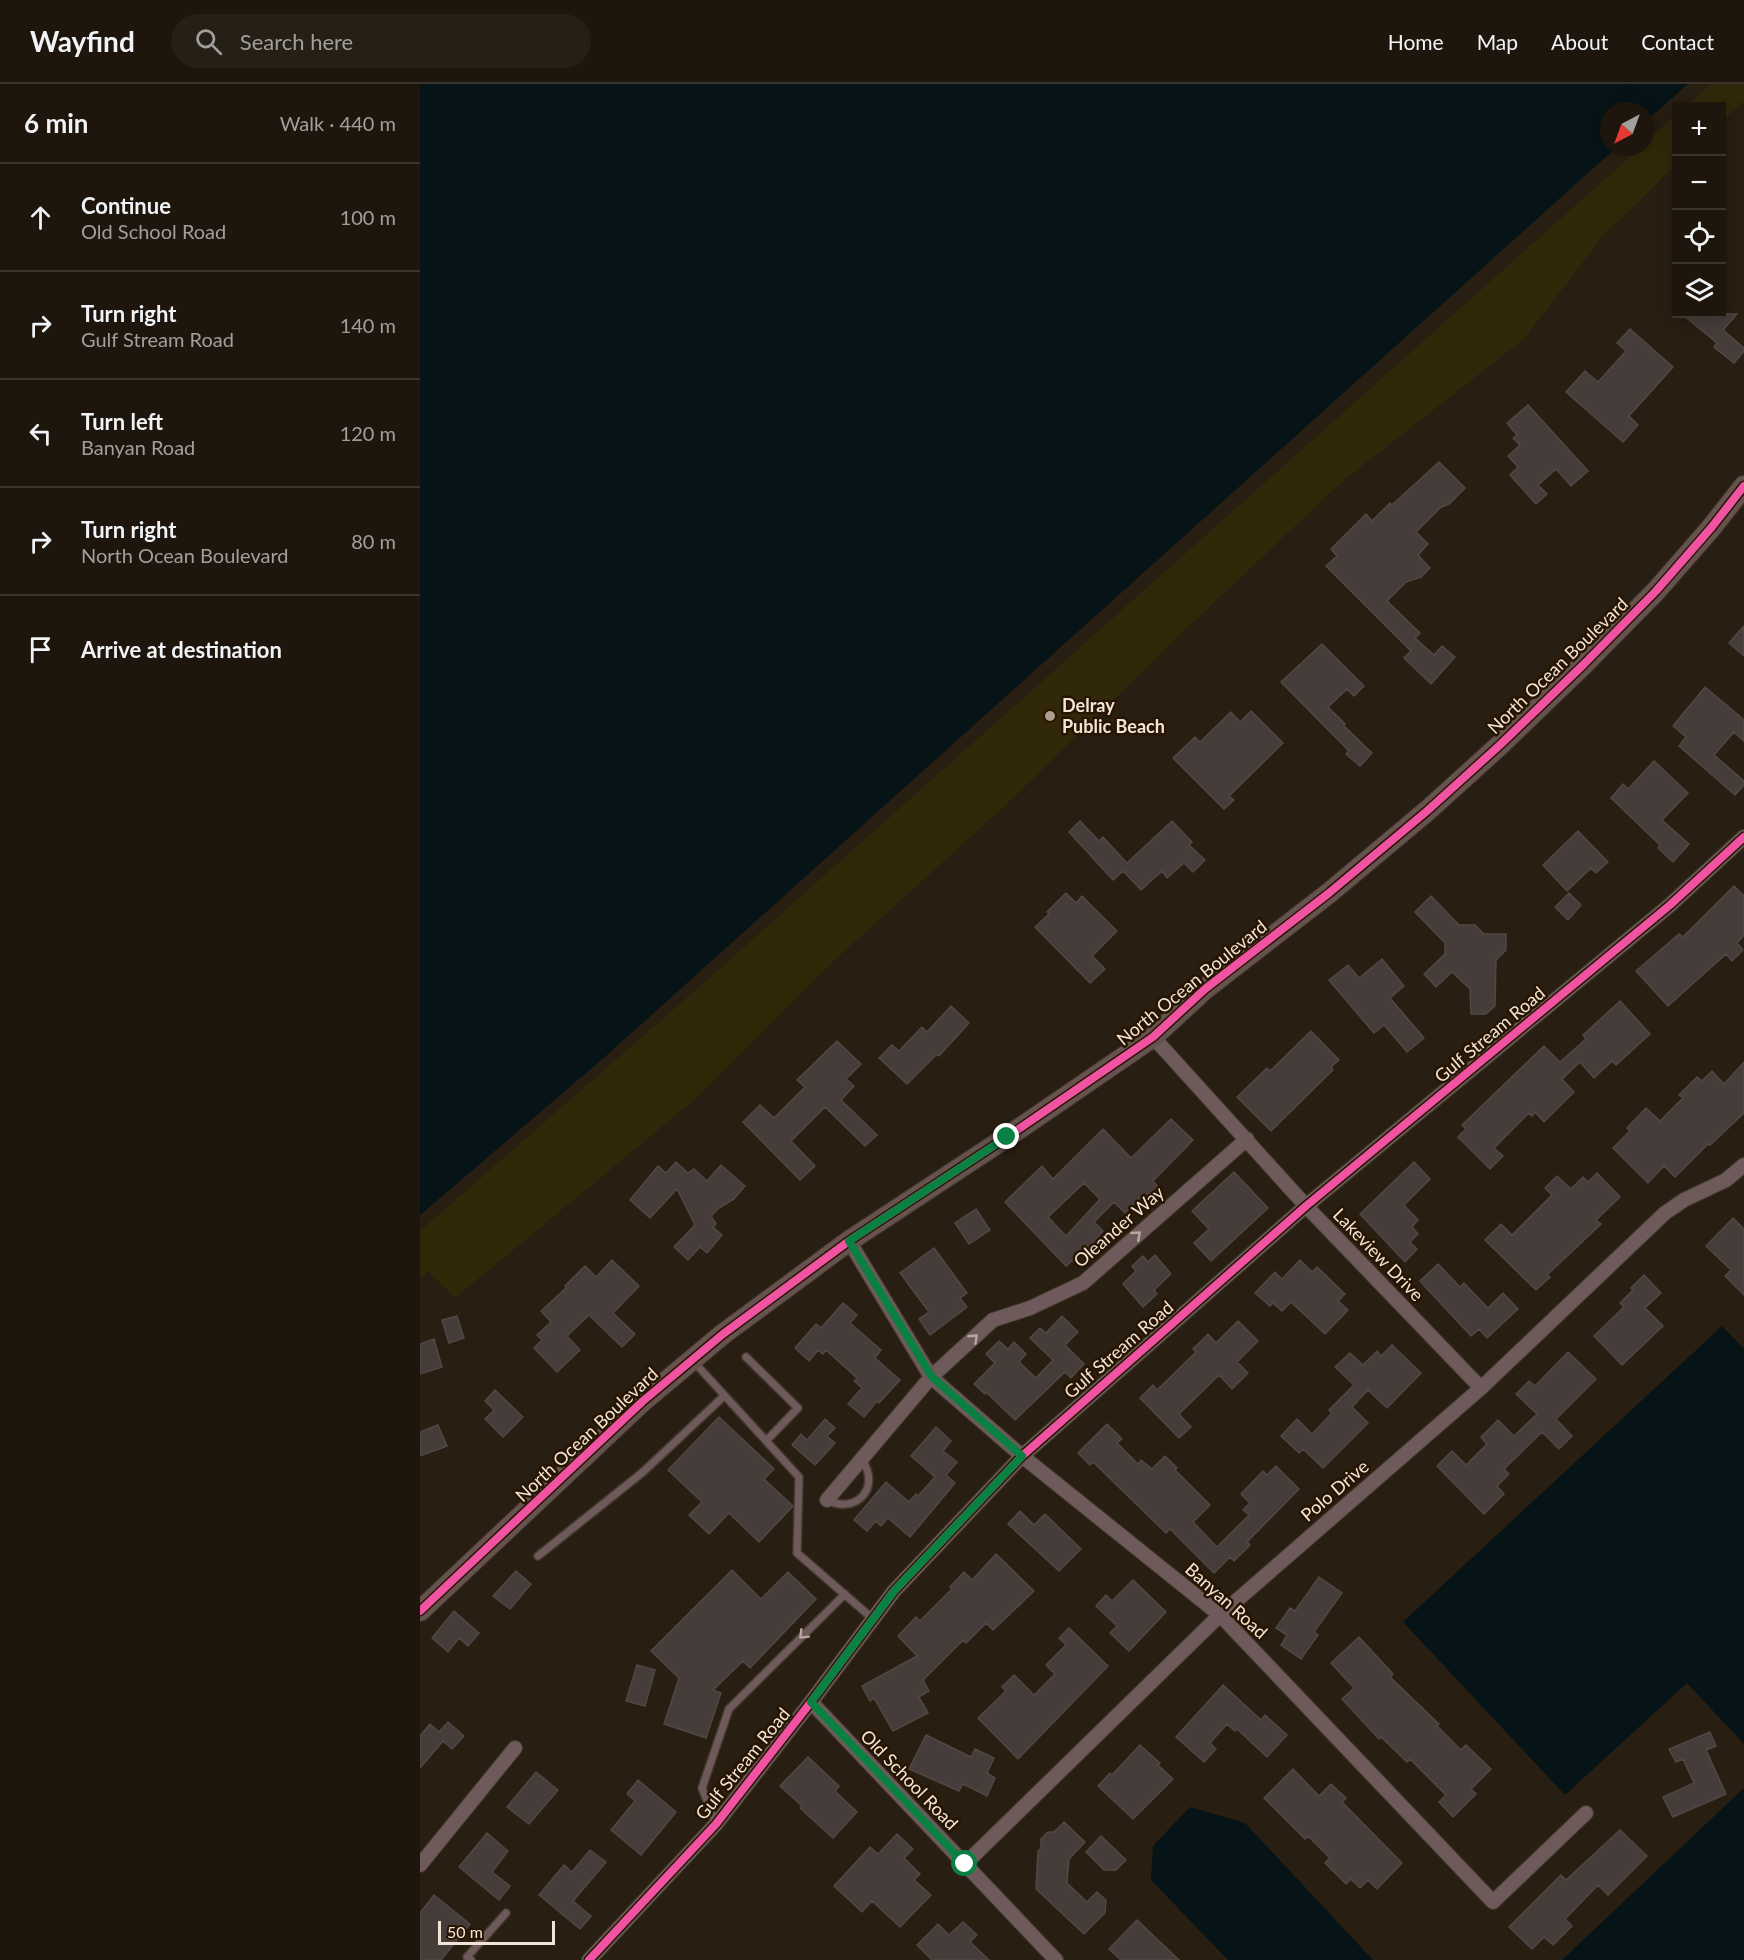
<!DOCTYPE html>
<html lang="en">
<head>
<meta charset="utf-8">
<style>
	:root { --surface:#1e160d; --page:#261f16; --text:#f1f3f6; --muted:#a19f9d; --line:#3c352e }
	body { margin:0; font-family:Lato,sans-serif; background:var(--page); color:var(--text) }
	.controls { position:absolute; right:18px; top:18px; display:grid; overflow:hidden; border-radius:0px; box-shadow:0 3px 15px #0003 }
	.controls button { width:54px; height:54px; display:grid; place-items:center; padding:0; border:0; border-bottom:2px solid var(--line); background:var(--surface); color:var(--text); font:30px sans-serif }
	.compass { position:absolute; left:1180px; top:18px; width:54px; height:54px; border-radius:50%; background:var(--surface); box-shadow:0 3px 15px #0003; rotate:221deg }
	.scale { position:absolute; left:18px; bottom:15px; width:117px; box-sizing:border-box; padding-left:6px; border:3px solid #f2e5d8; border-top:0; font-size:16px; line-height:21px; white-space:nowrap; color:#f2e5d8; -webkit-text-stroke:4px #271501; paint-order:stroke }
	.stop { position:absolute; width:18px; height:18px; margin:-14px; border:4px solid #0b8043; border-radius:50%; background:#fff }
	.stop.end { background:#0b8043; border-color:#fff; box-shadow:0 2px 6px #0008 }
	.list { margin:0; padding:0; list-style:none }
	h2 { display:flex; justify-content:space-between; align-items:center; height:78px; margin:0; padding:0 24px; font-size:26px }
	h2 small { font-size:20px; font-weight:400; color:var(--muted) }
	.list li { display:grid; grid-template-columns:39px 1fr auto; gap:18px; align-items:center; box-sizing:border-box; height:108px; padding:0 24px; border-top:2px solid var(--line) }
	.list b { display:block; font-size:22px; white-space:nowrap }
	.list p { margin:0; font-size:20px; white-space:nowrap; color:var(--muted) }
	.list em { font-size:20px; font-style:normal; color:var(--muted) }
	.icon { flex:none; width:33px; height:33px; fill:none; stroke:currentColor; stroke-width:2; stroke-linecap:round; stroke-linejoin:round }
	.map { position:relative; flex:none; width:1324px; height:1876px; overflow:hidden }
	header { display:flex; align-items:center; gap:36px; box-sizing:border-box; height:84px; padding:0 30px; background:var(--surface); border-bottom:2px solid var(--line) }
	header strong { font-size:28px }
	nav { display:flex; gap:33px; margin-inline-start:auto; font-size:21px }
	.search { width:420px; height:54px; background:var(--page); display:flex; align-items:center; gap:15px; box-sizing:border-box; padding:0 21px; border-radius:33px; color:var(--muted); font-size:22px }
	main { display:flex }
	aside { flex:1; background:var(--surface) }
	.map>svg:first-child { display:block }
	.sand { fill:#31280a }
	.water { fill:#071417 }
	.building { fill:#463d3a; stroke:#524745; stroke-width:1.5; fill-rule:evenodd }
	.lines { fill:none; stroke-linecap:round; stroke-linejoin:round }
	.service-casing { stroke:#43392f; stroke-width:10 }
	.minor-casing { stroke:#43392f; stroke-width:16 }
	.secondary-casing { stroke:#43392f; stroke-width:22 }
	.service { stroke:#6e5a5a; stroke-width:7 }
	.minor { stroke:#6e5a5a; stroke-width:14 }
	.secondary { stroke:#675250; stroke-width:20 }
	.cycleway-casing { stroke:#271501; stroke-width:11 }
	.cycleway { stroke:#f153a3; stroke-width:8 }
	.oneway { stroke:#b7a69f }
	.route { stroke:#0b8043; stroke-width:8 }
	.poi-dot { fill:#ab9f92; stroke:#271501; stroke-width:2 }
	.labels { text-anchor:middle; stroke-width:5; stroke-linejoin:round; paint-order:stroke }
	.street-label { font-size:18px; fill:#f2e5d8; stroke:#271501 }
	.poi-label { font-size:18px; font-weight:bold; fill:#f2e5d8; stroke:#271501; text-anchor:start }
</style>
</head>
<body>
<header>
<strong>Wayfind</strong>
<div class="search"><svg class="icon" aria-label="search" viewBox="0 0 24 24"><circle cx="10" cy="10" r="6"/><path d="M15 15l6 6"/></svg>Search here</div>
<nav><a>Home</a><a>Map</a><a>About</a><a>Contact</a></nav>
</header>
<main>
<aside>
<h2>6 min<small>Walk · 440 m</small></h2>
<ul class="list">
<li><svg class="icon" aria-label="ahead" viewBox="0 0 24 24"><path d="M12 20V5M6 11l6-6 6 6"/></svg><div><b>Continue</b><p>Old School Road</p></div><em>100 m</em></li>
<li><svg class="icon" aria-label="right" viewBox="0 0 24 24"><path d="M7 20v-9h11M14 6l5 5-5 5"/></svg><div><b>Turn right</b><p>Gulf Stream Road</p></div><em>140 m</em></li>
<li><svg class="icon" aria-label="left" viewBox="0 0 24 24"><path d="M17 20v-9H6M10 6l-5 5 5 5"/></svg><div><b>Turn left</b><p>Banyan Road</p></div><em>120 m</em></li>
<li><svg class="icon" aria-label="right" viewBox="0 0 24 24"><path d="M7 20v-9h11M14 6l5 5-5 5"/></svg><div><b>Turn right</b><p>North Ocean Boulevard</p></div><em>80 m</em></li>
<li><svg class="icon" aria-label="arrive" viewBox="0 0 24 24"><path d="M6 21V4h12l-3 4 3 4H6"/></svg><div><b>Arrive at destination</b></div></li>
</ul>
</aside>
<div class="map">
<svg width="1324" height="1876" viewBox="0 0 1324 1876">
	<rect width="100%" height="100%" fill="#281e11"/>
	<path class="sand" d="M1291,0H1324V17L1302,38V22H1266Z
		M1256,31V81L1182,153L1105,254L924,396L765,546L588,719L406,884L273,1017L35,1214L8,1187L0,1194V1147L286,897L1221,63H1225V59Z"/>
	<path class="water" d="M0,0H1268L1225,38V27H1189V63H1197L187,971L0,1131Z
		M1302,1242L1324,1265V1660L1267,1599L1145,1711L983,1538Z
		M1324,1704V1876H1142Z
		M770,1723L825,1739L953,1876H808L731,1796L733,1762Z"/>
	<path class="building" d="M1262,230H1317L1303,246L1324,264V267L1314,279L1294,263L1297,259Z
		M1210,245L1253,283L1209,332L1218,341L1203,358L1146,308L1165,287L1178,298L1206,267L1197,259Z
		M1108,321L1168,387L1151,402L1136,385L1118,401L1127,410L1116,420L1090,391L1098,383L1088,372L1100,361L1093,354L1097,351L1087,339Z
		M1019,378L1045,404L1029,420L1021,423L996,448L1008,460L998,471L1010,484L1001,493L986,498L967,517L1000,549L995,554L1014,571L1022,562L1035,573L1011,600L984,574L991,567L906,482L917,472L911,465L946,430L952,437L970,419L972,421Z
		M1324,542V572L1309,559Z
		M902,560L944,602L934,612L927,605L908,623L925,640L924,642L952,669L940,682L926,670L929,667L861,598Z
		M1285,603L1324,636V657L1314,648L1294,671L1324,697V701L1315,711L1259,662L1266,653L1253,642Z
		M831,627L863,659L809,712L814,716L804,725L753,674L775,653L780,658L811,628L820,638Z
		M1234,677L1268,709L1242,736L1269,760L1253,778L1238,764L1240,761L1191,714L1203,700L1208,705Z
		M660,737L679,757L683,753L707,779L752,737L772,758L769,761L785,776L773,788L764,779L747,794L742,787L721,806L703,787L693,796L649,748Z
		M1158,747L1188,778L1176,789L1171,784L1147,807L1123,781Z
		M1314,802L1324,812V851L1317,859L1323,866L1312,877L1306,870L1248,922L1216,887L1259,850L1263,853Z
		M646,809L656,819L662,812L697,847L672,872L685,885L670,899L615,843L629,830L627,828Z
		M1149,809L1161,821L1148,836L1135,823Z
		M1011,812L1039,841H1055L1064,850H1086V866L1076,876L1075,922L1066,930H1051L1050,905L1032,888L1016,903L1004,890L1025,870V859L995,828Z
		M962,875L984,902L970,914L1004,954L987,968L964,941L954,949L909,896L928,881L939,894Z
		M1200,917L1230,950L1196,981L1192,977L1174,994L1160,978L1142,995L1154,1008L1124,1038L1115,1028L1112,1032L1109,1029L1074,1064L1083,1072L1070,1085L1038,1053L1046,1045L1042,1041L1124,962L1140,978L1166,955L1163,951Z
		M531,922L549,939L519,972L517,970L487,1000L459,974L472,961L479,967L502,943L507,948Z
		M891,947L919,976L911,983L913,986L851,1047L817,1013L847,984L850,987Z
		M417,957L441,980L426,995L434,1002L421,1016L457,1051L445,1062L405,1023L371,1057L395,1082L380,1096L323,1038L340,1021L354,1034L385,1003L377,996Z
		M1324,978V1029L1290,1061L1288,1060L1255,1093L1244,1082L1228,1099L1193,1064L1210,1047L1207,1044L1226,1024L1240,1037L1263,1014L1259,1011L1277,993L1282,997L1292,987L1304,1000Z
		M751,1035L773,1056L733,1097L737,1102L723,1115L721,1113L705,1129L694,1118L674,1138L683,1147L670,1162L646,1182L585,1118L622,1082L633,1095L683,1045L711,1074ZM664,1099L680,1115L646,1152L628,1133Z
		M256,1078L268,1089L274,1085L287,1097L301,1081L325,1102L314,1115L299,1124L291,1132L296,1140L293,1143L302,1151L287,1169L280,1163L268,1176L254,1163L275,1141L257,1105L230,1134L210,1116L238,1082L246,1089Z
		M994,1078L1010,1095L984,1121L998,1136L992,1143L998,1150L990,1158L997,1165L985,1178L940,1130Z
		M814,1088L848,1124L791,1177L774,1159L789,1145L772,1127Z
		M1177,1089L1200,1113L1176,1136L1181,1140L1127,1191L1130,1193L1116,1206L1065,1156L1081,1140L1092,1151L1132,1111L1125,1104L1137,1092L1151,1105L1163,1093L1168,1098Z
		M556,1125L570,1146L549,1160L535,1139Z
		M1313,1134L1324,1145V1211L1305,1192L1311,1186L1286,1162Z
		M514,1164L547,1209L540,1214L547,1223L510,1251L499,1235L509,1228L480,1189Z
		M735,1171L751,1190L734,1206L737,1210L723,1223L703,1200L716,1187L712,1182L723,1172L728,1178Z
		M192,1176L219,1202L193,1229L215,1250L202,1263L169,1231L147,1252L160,1266L137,1288L114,1264L122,1256L117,1251L131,1238L121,1227L146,1204L145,1202L165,1182L176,1193Z
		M880,1176L892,1188L897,1183L925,1210L918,1217L928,1226L905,1250L871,1218L862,1227L853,1219L850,1222L835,1209L855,1188L862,1195Z
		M1018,1180L1040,1203L1044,1199L1068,1224L1083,1209L1098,1225L1067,1254L1059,1245L1051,1252L1000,1197Z
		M1224,1191L1241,1209L1225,1224L1243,1242L1202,1281L1174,1252L1204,1223L1200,1219L1213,1206L1211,1204Z
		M423,1219L437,1231L430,1239L461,1266L455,1274L480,1296L459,1319L457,1317L444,1333L428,1320L442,1304L434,1297L437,1294L406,1266L403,1270L398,1266L389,1277L375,1264L396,1240L401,1244Z
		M37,1232L44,1254L29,1259L22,1236Z
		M642,1232L658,1248L645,1261L664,1280L651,1294L645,1288L595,1336L566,1308L565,1310L554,1300L575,1279L566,1270L579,1257L588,1265L594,1258L606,1270L599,1278L616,1294L633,1276L610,1254L620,1244L626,1249Z
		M818,1237L838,1257L817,1278L828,1289L812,1305L799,1291L759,1330L771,1343L759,1354L720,1314L733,1301L737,1306L776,1268L773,1265L788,1250L796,1259Z
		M14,1255L22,1283L0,1290V1260Z
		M972,1261L1001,1289L967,1324L948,1306L932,1323L948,1339L903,1384L883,1365L879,1369L861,1352L877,1335L892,1350L912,1329L909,1326L934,1301L915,1283L930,1269L943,1281L957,1267L961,1272Z
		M1148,1268L1176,1295L1136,1335L1152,1352L1139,1365L1122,1348L1084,1385L1089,1390L1077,1402L1084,1410L1064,1430L1017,1382L1032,1367L1046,1381L1067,1360L1061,1353L1078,1336L1094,1352L1117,1330L1096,1310L1109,1297L1115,1302Z
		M75,1306L103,1333L83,1353L65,1335L74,1326L65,1317Z
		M299,1333L354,1385L344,1395L373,1422L339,1458L309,1429L289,1450L269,1431L282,1418L248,1386Z
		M405,1335L415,1344L407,1352L415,1359L395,1381L372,1361L381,1350L387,1356Z
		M687,1340L702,1355L697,1359L718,1380L721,1376L732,1385L745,1372L757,1384L755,1386L790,1421L773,1438L797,1463L829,1431L823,1426L830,1419L821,1410L843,1387L847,1391L856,1382L879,1405L827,1458L830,1461L814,1477L810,1473L794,1489L750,1445L746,1449L673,1378L670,1381L658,1369Z
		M18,1341L27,1362L0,1372V1348Z
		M516,1343L531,1357L523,1367L537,1378L526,1391L535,1399L490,1453L468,1434L461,1442L456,1437L447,1447L434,1436L466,1398L489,1418L496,1410L498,1412L515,1393L491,1372Z
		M600,1427L614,1441L625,1430L661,1465L639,1487L588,1440Z
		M576,1470L614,1507L573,1546L566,1539L546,1559L543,1556L503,1596L509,1607L499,1613L508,1629L473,1647L454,1614L450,1617L442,1602L497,1572L478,1552L496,1533L500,1537L532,1505L530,1503L544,1488L552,1496Z
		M312,1486L341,1515L368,1488L396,1515L330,1584L323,1577L293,1606L301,1609L286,1654L244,1640L259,1594L231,1567Z
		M96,1487L111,1500L90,1525L73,1512Z
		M899,1493L922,1509L894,1548L898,1551L881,1575L861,1561L867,1551L856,1544L870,1524L875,1527Z
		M713,1496L746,1528L709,1567L690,1549L697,1542L676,1522L686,1511L692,1517Z
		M34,1527L59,1549L48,1562L39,1554L28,1568L12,1554Z
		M649,1544L688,1582L598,1675L558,1634L586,1607L582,1603L594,1591L614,1611L635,1590L626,1581L646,1561L639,1554Z
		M939,1553L973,1590L970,1593L1019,1640L1017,1642L1041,1666L1046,1661L1071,1685L1051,1705L1056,1710L1033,1733L1019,1718L1026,1711L990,1675L987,1678L961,1653L959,1655L922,1615L934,1604L911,1579Z
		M217,1581L235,1586L225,1622L206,1617Z
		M803,1601L841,1636L845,1631L867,1651L847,1673L817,1645L815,1647L807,1640L790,1659L796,1665L784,1678L756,1653Z
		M28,1638L44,1652L32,1665L23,1657L0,1684V1652L10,1640L19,1648Z
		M1290,1648L1296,1662L1286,1666L1306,1710L1253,1733L1243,1713L1274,1699L1263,1675L1256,1678L1249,1665Z
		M506,1651L551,1673L555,1665L574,1674L567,1689L575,1694L567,1712L543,1700L539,1707L489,1685Z
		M720,1661L740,1679L738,1681L753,1695L713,1735L678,1702L690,1689L692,1691Z
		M388,1673L419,1702L415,1707L437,1728L413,1754L380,1724L382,1722L360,1702Z
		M873,1685L899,1712L911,1700L926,1714L922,1718L982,1779L957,1805L948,1796L940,1804L931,1795L926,1800L905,1779L910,1774L888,1752L885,1755L844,1714Z
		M116,1688L138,1706L109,1740L87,1723Z
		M218,1696L256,1728L221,1771L191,1746L215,1717L207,1710Z
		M644,1738L665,1758L649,1775L647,1799L667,1818L677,1808L686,1816L685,1829L664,1850L616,1805L618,1767L621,1764V1755L628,1748H634Z
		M1200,1746L1227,1772L1188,1811L1178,1801L1145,1835L1152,1842L1133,1861L1124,1853L1112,1865L1089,1843L1141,1791L1146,1796Z
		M67,1749L88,1767L72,1788L90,1802L79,1816L39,1783Z
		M477,1750L493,1765L484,1774L500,1790L494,1796L511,1811L480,1843L452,1817L442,1828L414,1802L450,1763L458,1770Z
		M681,1752L706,1776L696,1786H684L666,1768Z
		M170,1766L186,1778L153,1817L171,1832L160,1845L119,1811L144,1781L152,1788Z
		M14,1811L50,1840L21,1876H0V1829Z
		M717,1836L759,1876H701L689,1865Z
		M543,1838L557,1851L550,1858L569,1876H512L497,1861L518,1840L529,1851Z"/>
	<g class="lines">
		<g class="service-casing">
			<path id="service" d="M326,1273L378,1324L346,1357
				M274,1278L379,1393L377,1469L453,1535
				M407,1416C437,1431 461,1403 442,1376
				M118,1472L223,1388L304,1312
				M296,1740L282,1704L309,1625L425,1510
				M51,1876L47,1873L86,1829"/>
		</g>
		<g class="minor-casing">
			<path id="minor" d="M733,953L886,1122L1061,1304
				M429,1157L511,1293L602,1372L800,1531L1073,1818L1166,1729
				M407,1416L511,1293L573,1236L610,1224L663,1199L827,1055
				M391,1618L636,1876
				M545,1780L800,1531L1061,1304L1245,1129L1264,1116L1306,1096L1324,1081
				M0,1781L95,1664
				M169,1876L296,1740L391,1618L474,1507L602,1372L886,1122L1250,821L1324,753"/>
		</g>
		<g class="secondary-casing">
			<path id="secondary" d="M0,1527L223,1317L303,1250L429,1157L587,1053L733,953L785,905L909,809L1007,727L1081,660L1163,581L1236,507L1291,444L1324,402"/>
		</g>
		<use href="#service" class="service"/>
		<use href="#minor" class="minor"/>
		<use href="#secondary" class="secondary"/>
		<g class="cycleway-casing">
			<path id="cycleway" d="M0,1527L223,1317L303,1250L429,1157L587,1053L733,953L785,905L909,809L1007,727L1081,660L1163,581L1236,507L1291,444L1324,402
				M169,1876L296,1740L391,1618L474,1507L602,1372L886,1122L1250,821L1324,753"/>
		</g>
		<use href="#cycleway" class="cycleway"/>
	</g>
	<defs><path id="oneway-chevron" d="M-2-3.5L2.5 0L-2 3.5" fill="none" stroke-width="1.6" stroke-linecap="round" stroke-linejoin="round" transform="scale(1.5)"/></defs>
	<g class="oneway">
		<use href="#oneway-chevron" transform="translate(717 1151) rotate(-41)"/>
		<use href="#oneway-chevron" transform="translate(554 1254) rotate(-43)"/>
		<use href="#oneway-chevron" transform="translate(383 1551) rotate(135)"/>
	</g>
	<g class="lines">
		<path class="route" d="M545,1780L391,1618L474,1507L602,1372L512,1293L429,1157L587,1053"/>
	</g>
	<circle class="poi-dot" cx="630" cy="632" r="6"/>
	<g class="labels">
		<g class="street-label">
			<text transform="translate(1138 582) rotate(-44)" y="6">North Ocean Boulevard</text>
			<text transform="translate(772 899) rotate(-39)" y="6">North Ocean Boulevard</text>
			<text transform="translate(1070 951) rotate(-40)" y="6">Gulf Stream Road</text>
			<text transform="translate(699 1143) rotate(-41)" y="6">Oleander Way</text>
			<text transform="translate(958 1171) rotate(46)" y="6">Lakeview Drive</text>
			<text transform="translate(699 1266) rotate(-41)" y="6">Gulf Stream Road</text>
			<text transform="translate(167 1351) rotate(-43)" y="6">North Ocean Boulevard</text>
			<text transform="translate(915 1407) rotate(-41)" y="6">Polo Drive</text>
			<text transform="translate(806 1517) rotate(42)" y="6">Banyan Road</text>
			<text transform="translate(323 1680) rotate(-51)" y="6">Gulf Stream Road</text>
			<text transform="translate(489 1696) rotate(46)" y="6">Old School Road</text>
		</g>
		<g class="poi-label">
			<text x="642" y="628">Delray<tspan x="642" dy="21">Public Beach</tspan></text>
		</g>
	</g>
</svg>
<div class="controls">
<button>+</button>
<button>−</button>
<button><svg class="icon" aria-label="locate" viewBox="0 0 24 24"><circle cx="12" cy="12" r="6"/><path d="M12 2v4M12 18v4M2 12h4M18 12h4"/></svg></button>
<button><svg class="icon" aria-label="layers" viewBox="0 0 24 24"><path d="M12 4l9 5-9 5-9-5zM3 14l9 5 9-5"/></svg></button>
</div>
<svg class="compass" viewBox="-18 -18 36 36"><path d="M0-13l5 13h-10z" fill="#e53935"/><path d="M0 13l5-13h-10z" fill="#a19f9d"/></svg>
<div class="scale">50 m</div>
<div class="stop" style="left:545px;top:1780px"></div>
<div class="stop end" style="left:587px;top:1053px"></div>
</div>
</main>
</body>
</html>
